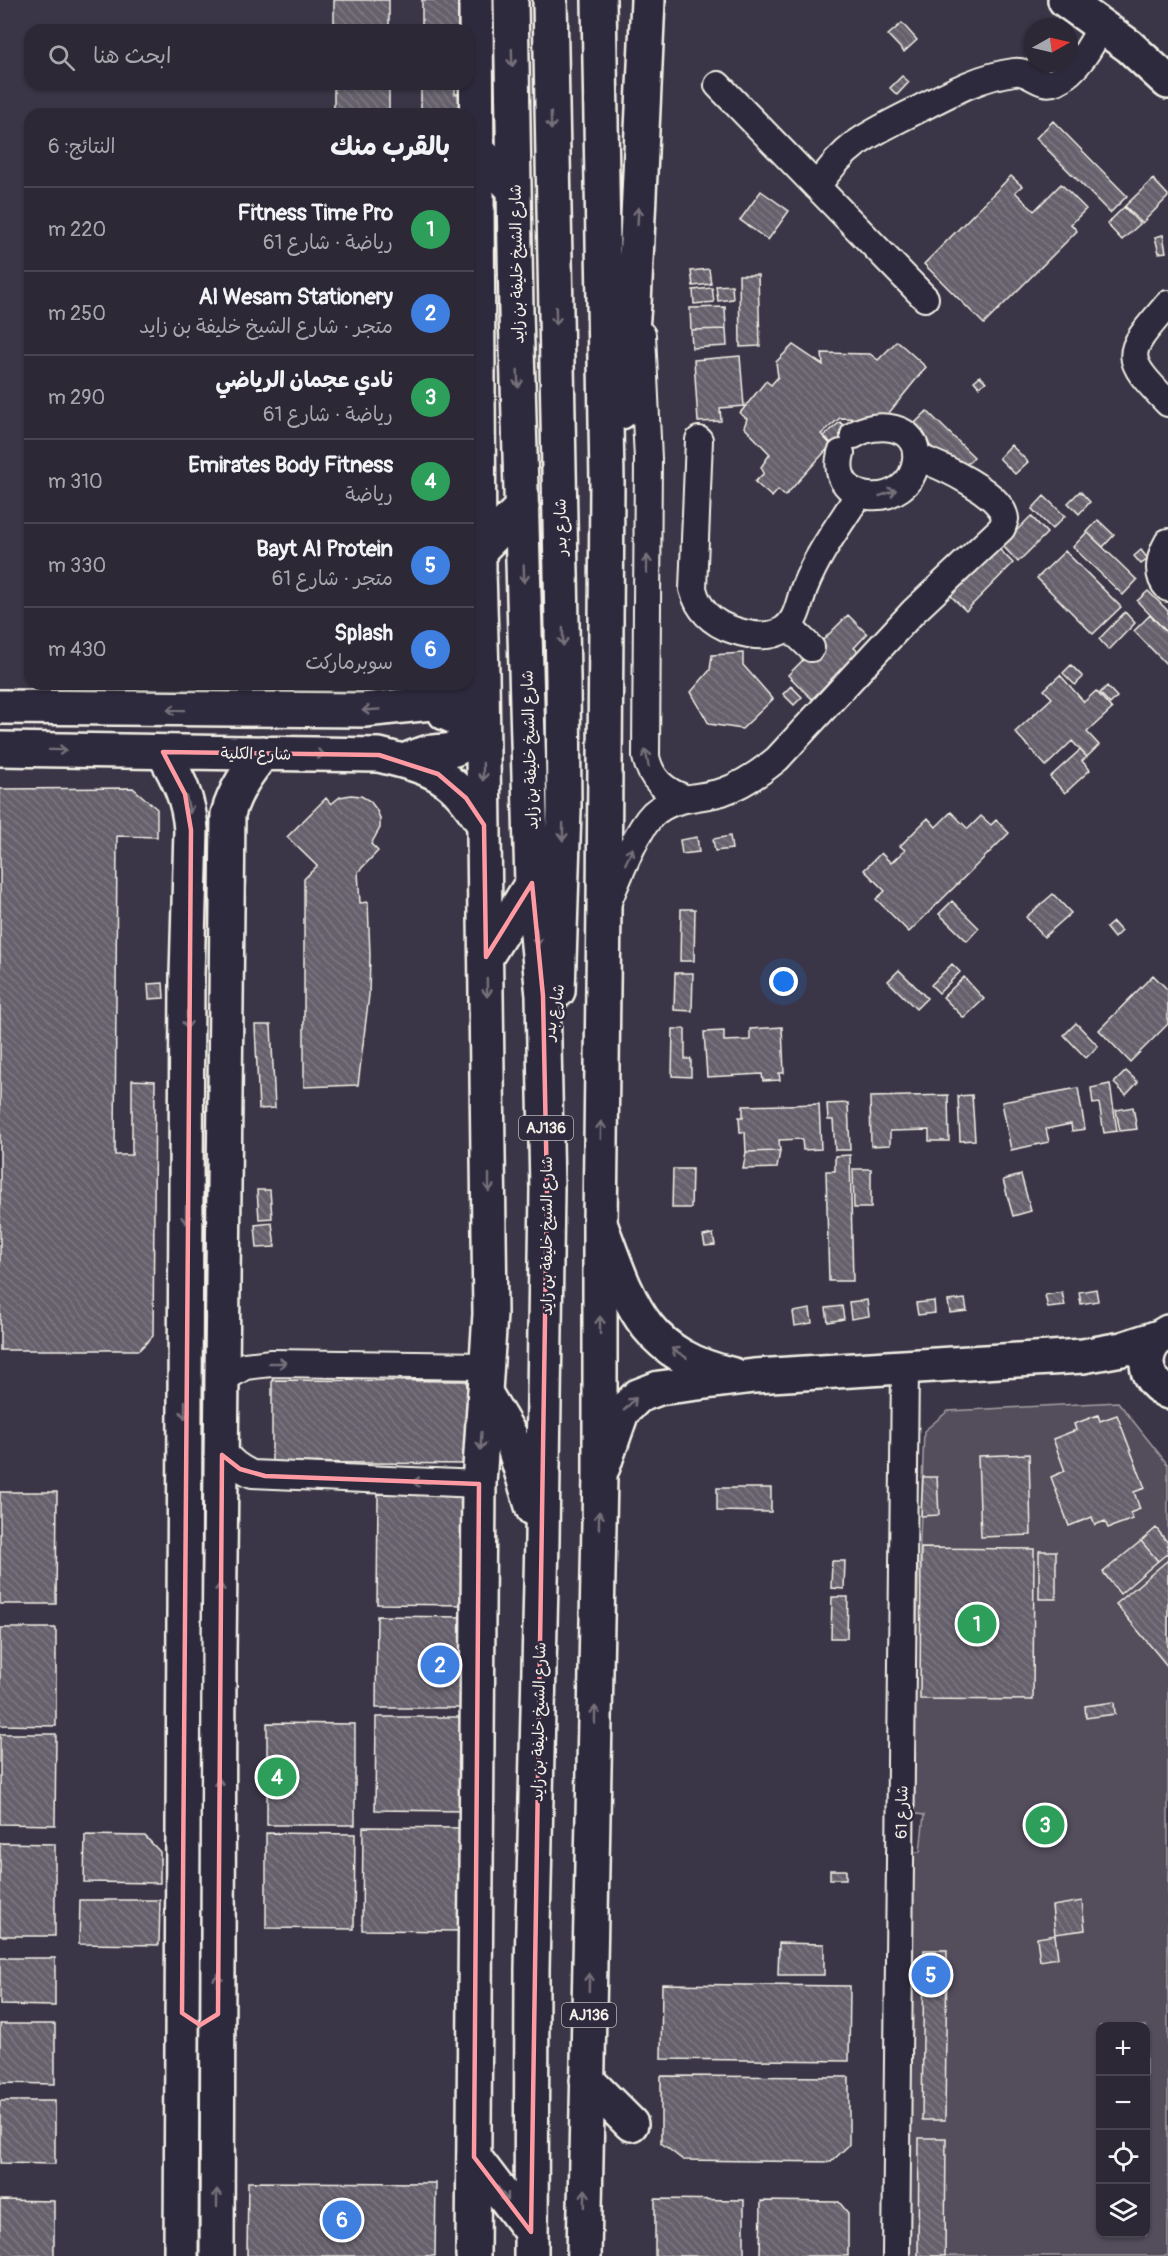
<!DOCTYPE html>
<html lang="ar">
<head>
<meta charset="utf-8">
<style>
	:root { --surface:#2c2835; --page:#383441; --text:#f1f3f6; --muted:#a6a6ad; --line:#484450; --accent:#95b2f1 }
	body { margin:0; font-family:Pangolin,"Playpen Sans Arabic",sans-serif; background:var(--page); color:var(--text); direction:rtl }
	.controls { position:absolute; right:18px; bottom:18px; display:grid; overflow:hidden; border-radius:12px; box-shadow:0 2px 4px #0004 }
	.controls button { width:54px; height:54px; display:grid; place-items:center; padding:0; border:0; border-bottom:2px solid var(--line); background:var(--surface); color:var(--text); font:30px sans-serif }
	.compass { position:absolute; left:1024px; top:18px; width:54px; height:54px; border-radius:50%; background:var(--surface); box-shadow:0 2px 4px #0004; rotate:82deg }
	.you { position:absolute; left:784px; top:982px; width:21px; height:21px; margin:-15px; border:4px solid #fff; border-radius:50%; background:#1a73e8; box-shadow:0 0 0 9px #1a73e833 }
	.badge { display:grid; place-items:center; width:39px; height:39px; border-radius:50%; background:var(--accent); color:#fff; font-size:20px; font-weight:700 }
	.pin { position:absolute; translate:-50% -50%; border:3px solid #fff; box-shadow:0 2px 6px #0006 }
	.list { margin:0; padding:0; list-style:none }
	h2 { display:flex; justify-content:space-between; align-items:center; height:78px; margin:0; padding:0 24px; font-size:26px }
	h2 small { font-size:20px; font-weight:400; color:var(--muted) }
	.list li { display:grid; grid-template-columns:39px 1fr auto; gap:18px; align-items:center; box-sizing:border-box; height:84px; padding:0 24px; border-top:2px solid var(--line) }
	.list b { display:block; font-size:22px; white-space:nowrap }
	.list p { margin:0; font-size:20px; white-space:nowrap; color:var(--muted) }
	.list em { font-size:20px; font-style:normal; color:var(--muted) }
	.icon { flex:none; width:33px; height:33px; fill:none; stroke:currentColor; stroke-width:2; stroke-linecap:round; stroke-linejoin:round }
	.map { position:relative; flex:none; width:1168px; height:2256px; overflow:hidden; direction:ltr }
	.search { position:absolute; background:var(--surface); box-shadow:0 2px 4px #0004; left:24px; top:24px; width:450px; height:66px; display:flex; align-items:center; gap:15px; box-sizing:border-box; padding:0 21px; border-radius:18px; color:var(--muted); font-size:22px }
	.panel { position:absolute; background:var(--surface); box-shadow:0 2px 4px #0004; left:24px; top:108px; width:450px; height:582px; border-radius:18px; direction:rtl }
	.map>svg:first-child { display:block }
	.pitch { fill:#534e5c; stroke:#a4a0a2; stroke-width:1.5; fill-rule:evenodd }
	.building { fill:url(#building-back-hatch); stroke:#f4f1e8; stroke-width:1.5 }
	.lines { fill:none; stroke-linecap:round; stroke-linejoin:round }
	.street-casing { stroke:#f4f1e8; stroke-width:30 }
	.secondary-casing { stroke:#f4f1e8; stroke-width:38 }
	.primary-casing { stroke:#f4f1e8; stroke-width:38 }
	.street { stroke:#2f2a3d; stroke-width:26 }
	.secondary { stroke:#2f2a3d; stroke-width:33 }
	.primary { stroke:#2f2a3d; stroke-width:33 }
	.oneway { stroke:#747079 }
	.marked { fill:none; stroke:#ff9aa2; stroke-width:4.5; stroke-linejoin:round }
	.labels { text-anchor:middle; stroke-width:5; stroke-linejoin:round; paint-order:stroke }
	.shield { fill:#2f2a3d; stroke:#b9b5b5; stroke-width:1.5 }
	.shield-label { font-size:15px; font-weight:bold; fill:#f4f1e8 }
	.street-label { font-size:16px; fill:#f4f1e8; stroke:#2f2a3d }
</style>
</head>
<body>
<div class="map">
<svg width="1168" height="2256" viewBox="0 0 1168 2256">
	<defs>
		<pattern id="building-back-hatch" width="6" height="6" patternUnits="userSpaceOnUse" patternTransform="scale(1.5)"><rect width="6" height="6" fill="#65616c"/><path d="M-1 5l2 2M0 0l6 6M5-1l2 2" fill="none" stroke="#7c7881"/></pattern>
	</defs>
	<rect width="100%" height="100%" fill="#3b3647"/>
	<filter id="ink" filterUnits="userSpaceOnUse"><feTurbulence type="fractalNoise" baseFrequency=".0167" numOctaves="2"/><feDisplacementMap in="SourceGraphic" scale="12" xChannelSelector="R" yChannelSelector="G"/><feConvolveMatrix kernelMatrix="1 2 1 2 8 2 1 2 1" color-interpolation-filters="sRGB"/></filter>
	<g filter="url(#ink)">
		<path class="pitch" d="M1118,1402L1168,1465V2256H907L910,1852H920L924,1815L910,1813L924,1431L948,1411ZM1100,2026H1146V2234H1100Z"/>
		<path class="building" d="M334,0H389V30H334Z
			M422,0H458V30H422Z
			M902,23L917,40L904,52L888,35Z
			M902,76L909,82L897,95L890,88Z
			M334,84H389V114H334Z
			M421,84H455V94H459V114H421Z
			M1053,121L1127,196L1110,213L1036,138Z
			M1011,176L1022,186L1015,192L1034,211L1061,184L1086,209L1071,224L1077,231L984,324L924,264Z
			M1153,179L1168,195V197L1142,223L1125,206Z
			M761,191L789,211L768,240L740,220Z
			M1124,207L1140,224L1122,240L1107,224Z
			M1163,235L1166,252L1159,253L1155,237Z
			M709,269L711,284L693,286L691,271Z
			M739,275H758L760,346L740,347Z
			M732,285L733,299L718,301L716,286Z
			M712,288L714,302L694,304L693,290Z
			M725,307L726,329L691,330L690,308Z
			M726,329L727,346L692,348L691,330Z
			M897,341L926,367L884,419L840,418L821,434L831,445L785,496L778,490L772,497L755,482L764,473L761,467L770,454L744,427L747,419L740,413L766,381L771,385L778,377L776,362L793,345L823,365L822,353L870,354L878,360Z
			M740,356L744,406L720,408L721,421L698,422L694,360Z
			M980,376L986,382L979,387L974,381Z
			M927,411L974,457L958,473L911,427Z
			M840,422L861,442L846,458L824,436Z
			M1011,445L1028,462L1015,474L999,458Z
			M1080,491L1090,502L1079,514L1068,503Z
			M1044,496L1065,516L1052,529L1032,509Z
			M1031,516L1047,533L1018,562L1002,545Z
			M1098,520L1114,535L1103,547L1087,532Z
			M1087,532L1137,580L1123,595L1073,547Z
			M996,546L1013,563L966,611L948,593Z
			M1141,550L1148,559L1141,564L1134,556Z
			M1065,551L1121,607L1093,634L1037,578Z
			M1148,591L1168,611V629L1166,631L1137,601Z
			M1125,612L1135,623L1109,650L1099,639Z
			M848,615L867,634L854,648L859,652L812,699L788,675Z
			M1150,615L1168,634V666L1134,631Z
			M743,653V665L773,699L742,729L709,724L691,692L710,670L712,655Z
			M1071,665L1083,677L1075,685L1063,673Z
			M1060,675L1084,702L1096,691L1112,709L1087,732L1099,745L1087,757L1072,741L1046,766L1015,732L1052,698L1044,690Z
			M791,686L802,697L794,705L783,694Z
			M1107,686L1117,697L1110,704L1100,693Z
			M1080,750L1087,757L1082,761L1090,770L1065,793L1050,777Z
			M133,788L157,809V837L117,836L115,1155H132V1080L155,1081L153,1336L139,1350H0V789Z
			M351,795L361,796L370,801L376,809L380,818V828L371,844L378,851L358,872L360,903L368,902L370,955L369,995L358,1085L304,1087V879L317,866L287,837L326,798L331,804L340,797Z
			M951,812L968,829L981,816L991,825L996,820L1009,833L909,932L876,899L885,891L864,870L881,853L891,863L905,850L900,846L928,818L936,827Z
			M730,836L732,849L715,851L713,839Z
			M697,837L699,852L682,854L680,840Z
			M1053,894L1071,913L1044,937L1026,917Z
			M952,901L979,928L967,941L939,914Z
			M681,909H695L694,961H680Z
			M1113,922L1121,931L1114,938L1106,928Z
			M952,964L960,972L939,993L931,985Z
			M899,970L927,998L916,1009L888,981Z
			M675,973H693L692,1011L674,1010Z
			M1153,975L1168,990V1024L1130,1062L1099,1030Z
			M964,977L984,999L964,1018L943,997Z
			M163,983L164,998L149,999L148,984Z
			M1076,1023L1098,1046L1086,1058L1064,1035Z
			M255,1025H271L275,1108L259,1109Z
			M782,1027L784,1073H779L780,1080L763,1081L762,1074L707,1077L704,1032L724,1031V1041L750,1040V1029Z
			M673,1029H685V1059H691V1077L672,1076Z
			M1126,1071L1138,1082L1126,1095L1114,1083Z
			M1110,1084L1117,1131L1104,1133L1099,1103L1093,1104L1091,1088Z
			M1078,1088L1085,1129L1072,1131L1071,1124L1046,1129L1049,1142L1011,1150L1002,1102Z
			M948,1095L949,1141H929V1130L890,1131V1145L871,1146L870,1097Z
			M972,1095L975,1140L960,1141L958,1096Z
			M848,1103L850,1150H835L833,1120H828L827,1104Z
			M819,1104L821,1149L803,1150L802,1139L779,1140L780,1151L746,1152L745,1132H740L739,1117H743V1106Z
			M1133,1107L1137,1129L1120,1131L1116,1110Z
			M780,1151L777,1168L743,1169L746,1152Z
			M850,1155L853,1281H829L826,1171H835V1156Z
			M673,1169H692L691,1208H672Z
			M853,1169H871V1208H854Z
			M1021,1175L1031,1211L1013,1216L1003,1180Z
			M257,1190H270L272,1218L259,1219Z
			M272,1223L275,1247L257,1248L255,1225Z
			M713,1234L715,1245L705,1246L703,1236Z
			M1096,1289L1098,1301L1081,1304L1079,1292Z
			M1062,1292L1065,1306L1048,1308L1045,1295Z
			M965,1299L967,1311L950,1313L948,1301Z
			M867,1300L869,1316L851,1319L849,1302Z
			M934,1301L935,1313L918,1315L916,1303Z
			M842,1306L844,1319L828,1322L826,1308Z
			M810,1309L812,1323L795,1326L793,1312Z
			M272,1380L467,1381L466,1464L272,1462Z
			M1098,1415L1100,1421L1117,1415L1145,1488L1134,1492L1140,1509L1130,1513L1133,1519L1108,1528L1105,1521L1095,1525L1092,1517L1069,1526L1051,1477L1065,1471L1053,1439L1076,1430L1074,1424Z
			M1029,1454L1031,1535L981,1537L978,1456Z
			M923,1477H937L939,1515L921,1516Z
			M717,1488H771V1512L717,1511Z
			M0,1492H57L56,1604H0Z
			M378,1494L466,1495L465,1605L377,1604Z
			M1156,1528L1168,1543V1553L1158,1561L1141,1541Z
			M1141,1541L1158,1561L1120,1594L1103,1572Z
			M921,1548L1034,1549L1033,1700L920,1699Z
			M1039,1551H1056V1599H1039Z
			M1168,1560V1667L1116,1604Z
			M832,1561H845L844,1589L831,1588Z
			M832,1597H848L847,1638H831Z
			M377,1616L465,1617L464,1708H376Z
			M0,1628H56V1726L0,1725Z
			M1114,1702L1115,1714L1086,1718L1085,1706Z
			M376,1717H464L463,1811L375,1810Z
			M267,1723L355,1724V1825H267Z
			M0,1734H56L55,1825L0,1824Z
			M363,1827L463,1828L462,1931L362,1930Z
			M266,1833L355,1834L354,1929L266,1928Z
			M85,1835L145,1836L160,1852V1883L84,1882Z
			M0,1843L55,1844V1936H0Z
			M830,1870H846V1879H830Z
			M80,1900H160L159,1945L79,1944Z
			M1082,1901L1085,1930L1055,1934L1052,1906Z
			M1055,1935L1058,1958L1040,1961L1037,1938Z
			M779,1943L824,1944V1975H778Z
			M924,1950H947L945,2120H922Z
			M0,1958H55V2006L0,2005Z
			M662,1984L850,1986L849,2061L661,2059Z
			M0,2024H55V2084L0,2083Z
			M661,2076L849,2077V2145L831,2162L683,2160L661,2143Z
			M0,2101H55V2164L0,2163Z
			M919,2138H946L945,2256H918Z
			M248,2182L436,2183L435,2256H247Z
			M655,2199L744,2200V2256H655Z
			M0,2200L54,2201V2256H0Z
			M761,2201L839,2202L848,2213V2256H760Z"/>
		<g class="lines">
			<g class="street-casing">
				<path id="street" d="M718,85L925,298
					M817,187C828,170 841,155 857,143C873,132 891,123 909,114C943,97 976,77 1014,72C1031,70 1040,88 1056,81C1078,71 1092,44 1102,25
					M1168,304C1125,354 1121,355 1168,403
					M642,335L648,459L646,757C651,779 664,791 685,798
					M699,440L693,589C699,611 712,623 733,630C748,635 768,639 783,630C798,621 799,600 805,586C818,553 840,524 859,494
					M841,453C827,508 911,511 916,460C920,424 875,421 854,435
					M1168,542C1160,556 1155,575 1168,588
					M788,626L811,648
					M607,904C618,879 635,832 653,814C673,796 698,799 722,792C743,785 760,773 777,759L913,612L1002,528L1005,519C1003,493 939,465 917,457
					M223,1379L245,1366L271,1363L487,1366
					M222,1450C231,1462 239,1468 252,1474L479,1484
					M896,2256L905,1368"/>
			</g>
			<g class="secondary-casing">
				<path id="secondary" d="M1065,0L1129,46L1168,82
					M0,707L364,710L441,702L455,697L466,690L482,674
					M0,749L379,755C436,769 451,774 484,825
					M163,752C178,778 189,799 191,830L187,976L181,2256
					M404,761C411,758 419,755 426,753C447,749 473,756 461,720L445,713
					M601,1226C630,1304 643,1355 734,1375
					M1168,1332C1141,1346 1139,1378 1168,1392
					M603,1467L622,1412L638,1396L659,1388L754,1376L1083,1356L1122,1349L1159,1337
					M217,2256L219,1654L228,814C235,790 247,773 263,753
					M473,2256L479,1484L490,1314L482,674L479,571L476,0"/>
			</g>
			<g class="primary-casing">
				<path id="primary" d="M511,0L516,311L532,883L543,996L547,1189L542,1539L532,1969L531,2256
					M550,0L563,677L564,810L558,991
					M477,149L514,190
					M621,412L631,342L634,304L648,0
					M479,551L522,507
					M486,957L532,883
					M485,1393L510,1435L533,1509
					M587,2080L631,2124
					M474,2157L531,2232
					M584,2256L600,1476V1223L604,909L607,482L599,0"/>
			</g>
			<use href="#street" class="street"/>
			<use href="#secondary" class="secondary"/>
			<use href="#primary" class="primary"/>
		</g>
		<defs><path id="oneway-shaft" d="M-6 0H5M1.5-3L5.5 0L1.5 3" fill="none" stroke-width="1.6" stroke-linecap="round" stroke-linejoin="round" transform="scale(1.5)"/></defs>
		<g class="oneway">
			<use href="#oneway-shaft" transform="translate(512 58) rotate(89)"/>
			<use href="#oneway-shaft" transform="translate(551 121) rotate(89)"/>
			<use href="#oneway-shaft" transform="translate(638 216) rotate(-87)"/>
			<use href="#oneway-shaft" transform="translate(556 316) rotate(89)"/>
			<use href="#oneway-shaft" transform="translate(518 379) rotate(88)"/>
			<use href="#oneway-shaft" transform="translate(888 493) rotate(-20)"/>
			<use href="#oneway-shaft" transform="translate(647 564) rotate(-89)"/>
			<use href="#oneway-shaft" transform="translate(524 574) rotate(88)"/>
			<use href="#oneway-shaft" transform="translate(563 637) rotate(89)"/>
			<use href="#oneway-shaft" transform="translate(176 710) rotate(-179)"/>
			<use href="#oneway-shaft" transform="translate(371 710) rotate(176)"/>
			<use href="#oneway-shaft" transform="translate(58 750) rotate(1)"/>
			<use href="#oneway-shaft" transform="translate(316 754) rotate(1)"/>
			<use href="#oneway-shaft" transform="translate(647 758) rotate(-101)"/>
			<use href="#oneway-shaft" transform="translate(483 772) rotate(89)"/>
			<use href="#oneway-shaft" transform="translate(188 805) rotate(77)"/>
			<use href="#oneway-shaft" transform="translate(563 832) rotate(91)"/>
			<use href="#oneway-shaft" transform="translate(629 856) rotate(-65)"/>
			<use href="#oneway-shaft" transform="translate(537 937) rotate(84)"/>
			<use href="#oneway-shaft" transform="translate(487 988) rotate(89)"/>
			<use href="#oneway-shaft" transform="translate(187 1020) rotate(90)"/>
			<use href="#oneway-shaft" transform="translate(601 1130) rotate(-89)"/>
			<use href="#oneway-shaft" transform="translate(489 1183) rotate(90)"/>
			<use href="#oneway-shaft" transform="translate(186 1215) rotate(90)"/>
			<use href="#oneway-shaft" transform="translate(600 1325) rotate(-90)"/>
			<use href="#oneway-shaft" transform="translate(679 1353) rotate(-148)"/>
			<use href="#oneway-shaft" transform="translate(278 1363)"/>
			<use href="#oneway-shaft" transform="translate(630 1404) rotate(-46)"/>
			<use href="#oneway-shaft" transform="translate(185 1410) rotate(90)"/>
			<use href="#oneway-shaft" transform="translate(481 1441) rotate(93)"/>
			<use href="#oneway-shaft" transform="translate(421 1482) rotate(-178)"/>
			<use href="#oneway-shaft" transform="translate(599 1520) rotate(-89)"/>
			<use href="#oneway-shaft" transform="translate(220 1592) rotate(-89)"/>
			<use href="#oneway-shaft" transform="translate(595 1715) rotate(-89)"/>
			<use href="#oneway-shaft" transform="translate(219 1787) rotate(-90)"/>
			<use href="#oneway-shaft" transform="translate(218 1982) rotate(-90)"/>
			<use href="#oneway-shaft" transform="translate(589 1982) rotate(-89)"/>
			<use href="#oneway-shaft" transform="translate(503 2194) rotate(53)"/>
			<use href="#oneway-shaft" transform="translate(217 2198) rotate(-90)"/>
			<use href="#oneway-shaft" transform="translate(585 2198) rotate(-89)"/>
		</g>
	</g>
	<path class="marked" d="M163,752L379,755L438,774L466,798L484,825L486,957L532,883L543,996L547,1189L531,2232L474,2157L479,1484L265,1476L240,1469L222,1455L218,2014L200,2025L182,2013L191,830L185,794Z"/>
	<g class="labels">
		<g class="shield">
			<rect x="519" y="1116" width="54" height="24" rx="4.5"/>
			<rect x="562" y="2003" width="54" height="24" rx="4.5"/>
		</g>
		<g class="shield-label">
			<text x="546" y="1133">AJ136</text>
			<text x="589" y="2020">AJ136</text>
		</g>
		<g class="street-label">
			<text transform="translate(516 264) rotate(-91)" y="6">شارع الشيخ خليفة بن زايد</text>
			<text transform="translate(560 527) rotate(-91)" y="6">شارع بدر</text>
			<text transform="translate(529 750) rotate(-92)" y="6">شارع الشيخ خليفة بن زايد</text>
			<text transform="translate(256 753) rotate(1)" y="6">شارع الكلية</text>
			<text transform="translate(553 1012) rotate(-79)" y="6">شارع بدر</text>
			<text transform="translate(546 1236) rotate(-90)" y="6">شارع الشيخ خليفة بن زايد</text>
			<text transform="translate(538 1722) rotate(-89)" y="6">شارع الشيخ خليفة بن زايد</text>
			<text transform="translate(901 1812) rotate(-89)" y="6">شارع 61</text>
		</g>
	</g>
</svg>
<div class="controls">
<button>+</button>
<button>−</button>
<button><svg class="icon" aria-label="locate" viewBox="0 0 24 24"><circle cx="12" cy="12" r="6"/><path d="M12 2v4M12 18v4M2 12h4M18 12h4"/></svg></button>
<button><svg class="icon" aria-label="layers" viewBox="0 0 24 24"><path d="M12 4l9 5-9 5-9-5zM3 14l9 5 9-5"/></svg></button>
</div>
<svg class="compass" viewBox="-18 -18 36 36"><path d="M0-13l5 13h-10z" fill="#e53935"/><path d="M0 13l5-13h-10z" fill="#a6a6ad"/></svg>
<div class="you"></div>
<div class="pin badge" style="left:977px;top:1624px;background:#2e9e5b">1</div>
<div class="pin badge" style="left:440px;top:1665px;background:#3f7fe0">2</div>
<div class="pin badge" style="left:1045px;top:1825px;background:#2e9e5b">3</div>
<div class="pin badge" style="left:277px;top:1777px;background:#2e9e5b">4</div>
<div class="pin badge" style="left:931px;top:1975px;background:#3f7fe0">5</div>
<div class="pin badge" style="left:342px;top:2220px;background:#3f7fe0">6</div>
<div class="search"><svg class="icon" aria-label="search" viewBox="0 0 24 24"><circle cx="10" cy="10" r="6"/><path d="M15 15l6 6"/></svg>ابحث هنا</div>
<section class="panel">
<h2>بالقرب منك<small>النتائج: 6</small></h2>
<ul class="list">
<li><span class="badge" style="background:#2e9e5b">1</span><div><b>Fitness Time Pro</b><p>رياضة · شارع 61</p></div><em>220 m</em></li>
<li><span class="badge" style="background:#3f7fe0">2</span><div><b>Al Wesam Stationery</b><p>متجر · شارع الشيخ خليفة بن زايد</p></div><em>250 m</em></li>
<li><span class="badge" style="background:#2e9e5b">3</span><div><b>نادي عجمان الرياضي</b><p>رياضة · شارع 61</p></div><em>290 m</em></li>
<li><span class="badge" style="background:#2e9e5b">4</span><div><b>Emirates Body Fitness</b><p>رياضة</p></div><em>310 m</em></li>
<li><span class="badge" style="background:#3f7fe0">5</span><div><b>Bayt Al Protein</b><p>متجر · شارع 61</p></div><em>330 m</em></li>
<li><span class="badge" style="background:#3f7fe0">6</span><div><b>Splash</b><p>سوبرماركت</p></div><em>430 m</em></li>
</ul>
</section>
</div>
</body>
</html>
